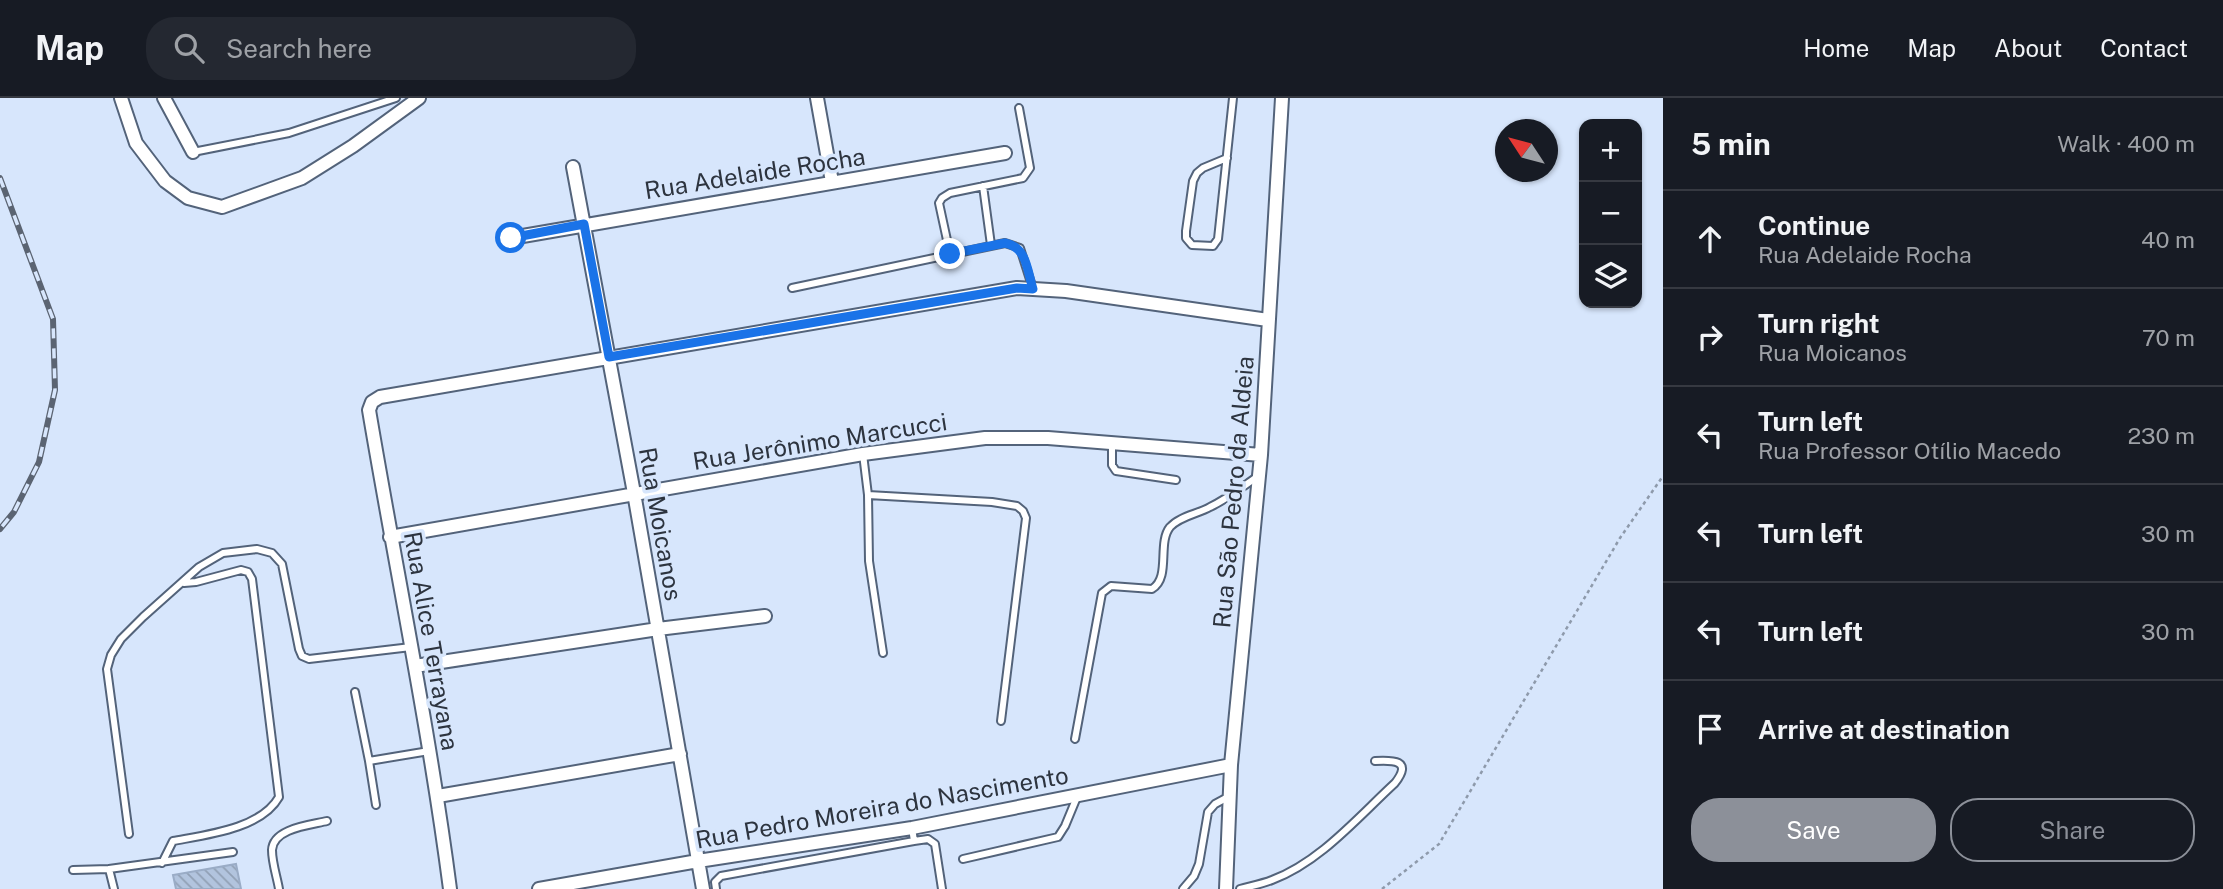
<!DOCTYPE html>
<html lang="en">
<head>
<meta charset="utf-8">
<style>
	:root { --surface:#171b24; --page:#242831; --text:#f1f3f6; --muted:#9ea1a6; --line:#363941; --accent:#8c9099 }
	body { margin:0; font-family:"Public Sans",sans-serif; background:var(--page); color:var(--text) }
	.controls { position:absolute; right:21px; top:21px; display:grid; overflow:hidden; border-radius:14px; box-shadow:0 2px 5px #0004 }
	.controls button { width:63px; height:63px; display:grid; place-items:center; padding:0; border:0; border-bottom:2px solid var(--line); background:var(--surface); color:var(--text); font:35px sans-serif }
	.compass { position:absolute; left:1495px; top:21px; width:63px; height:63px; border-radius:50%; background:var(--surface); box-shadow:0 2px 5px #0004; rotate:306deg }
	.stop { position:absolute; width:21px; height:21px; margin:-16px; border:5px solid #1a73e8; border-radius:50%; background:#fff }
	.stop.end { background:#1a73e8; border-color:#fff; box-shadow:0 2px 7px #0008 }
	.list { margin:0; padding:0; list-style:none }
	h2 { display:flex; justify-content:space-between; align-items:center; height:91px; margin:0; padding:0 28px; font-size:30px }
	h2 small { font-size:23px; font-weight:400; color:var(--muted) }
	.list li { display:grid; grid-template-columns:46px 1fr auto; gap:21px; align-items:center; box-sizing:border-box; height:98px; padding:0 28px; border-top:2px solid var(--line) }
	.list b { display:block; font-size:26px; white-space:nowrap }
	.list p { margin:0; font-size:23px; white-space:nowrap; color:var(--muted) }
	.list em { font-size:23px; font-style:normal; color:var(--muted) }
	.actions { display:flex; gap:14px; padding:21px 28px }
	.actions a { flex:1; padding:16px 0; border:2px solid var(--accent); border-radius:28px; text-align:center; font-size:24px; color:var(--accent) }
	.actions .main { background:var(--accent); color:#fff }
	.icon { flex:none; width:38px; height:38px; fill:none; stroke:currentColor; stroke-width:2; stroke-linecap:round; stroke-linejoin:round }
	.map { position:relative; flex:none; width:1663px; height:791px; overflow:hidden }
	header { display:flex; align-items:center; gap:42px; box-sizing:border-box; height:98px; padding:0 35px; background:var(--surface); border-bottom:2px solid var(--line) }
	header strong { font-size:33px }
	nav { display:flex; gap:38px; margin-inline-start:auto; font-size:24px }
	.search { width:490px; height:63px; background:var(--page); display:flex; align-items:center; gap:18px; box-sizing:border-box; padding:0 24px; border-radius:28px; color:var(--muted); font-size:26px }
	main { display:flex }
	aside { flex:1; background:var(--surface) }
	.map>svg:first-child { display:block }
	.building { fill:url(#building-back-hatch); stroke:#9aacc6; stroke-width:2 }
	.lines { fill:none; stroke-linecap:round; stroke-linejoin:round }
	.service-casing { stroke:#53637a; stroke-width:10 }
	.minor-casing { stroke:#53637a; stroke-width:16 }
	.path { stroke:#8e9aab; stroke-width:2.5; stroke-dasharray:3.5 3.5; stroke-linecap:butt }
	.service { stroke:#fff; stroke-width:6 }
	.minor { stroke:#fff; stroke-width:12 }
	.rail-casing { stroke:#5b6472; stroke-width:6 }
	.rail { stroke:#d7e6fc; stroke-width:3.5; stroke-dasharray:10; stroke-linecap:butt }
	.route { stroke:#1a73e8; stroke-width:9 }
	.labels { text-anchor:middle; stroke-width:7; stroke-linejoin:round; paint-order:stroke }
	.street-label { font-size:24px; fill:#2d343f; stroke:#d7e6fc }
</style>
</head>
<body>
<header>
<strong>Map</strong>
<div class="search"><svg class="icon" aria-label="search" viewBox="0 0 24 24"><circle cx="10" cy="10" r="6"/><path d="M15 15l6 6"/></svg>Search here</div>
<nav><a>Home</a><a>Map</a><a>About</a><a>Contact</a></nav>
</header>
<main>
<div class="map">
<svg width="1663" height="791" viewBox="0 0 1663 791">
	<defs>
		<pattern id="building-back-hatch" width="6" height="6" patternUnits="userSpaceOnUse" patternTransform="scale(1.75)"><rect width="6" height="6" fill="#b2c4de"/><path d="M-1 5l2 2M0 0l6 6M5-1l2 2" fill="none" stroke="#91a0b5"/></pattern>
	</defs>
	<rect width="100%" height="100%" fill="#d7e6fc"/>
	<path class="building" d="M236,766L241,791H176L173,777Z"/>
	<g class="lines">
		<g class="service-casing">
			<path id="service" d="M193,54L289,35L396,0
				M1227,60L1203,70L1197,75L1193,83L1186,133V140L1192,147L1213,148L1218,141L1233,0
				M983,88L991,147
				M950,156L939,105L942,100L950,95L1023,80L1030,70L1019,10
				M792,190L1005,145L1020,150L1033,191
				M1112,345V367L1116,373L1176,382
				M863,356L868,397L869,463L883,555
				M868,397L992,404L1017,408L1023,413L1026,420L1001,623
				M355,594L369,663L429,653
				M1075,641L1102,495L1111,488L1152,491C1171,480 1157,445 1170,429C1180,418 1198,416 1210,409C1227,401 1242,389 1257,379
				M369,663L376,707
				M129,736L107,571L111,557L121,541L143,519L199,469L223,455L257,451L272,455L282,466L299,551L302,558L309,561L411,549
				M914,743L928,741L935,746L942,791
				M963,761L1058,739L1065,728L1077,699
				M162,765L173,743C205,737 261,731 279,699L252,481L248,474L241,472L196,484L184,485
				M73,772L109,771
				M114,791L109,771L233,754
				M279,791C277,779 272,765 272,752C273,730 311,727 327,723
				M716,791L715,784L721,778L914,743L912,730
				M1183,791L1194,778L1199,766L1208,714L1215,706L1228,699
				M1240,791C1251,788 1262,786 1272,782C1320,764 1357,720 1395,685C1413,662 1393,662 1375,663"/>
		</g>
		<g class="minor-casing">
			<path id="minor" d="M121,0L136,45L165,83L188,100L222,109L302,80L353,48L419,0
				M164,0L193,54
				M817,0L832,84
				M573,69L634,395L703,791
				M511,140L1005,55
				M390,439L863,356L985,340H1048L1261,357
				M415,568L658,531L765,518
				M438,698L680,656
				M450,791C429,630 396,472 369,312L372,304L380,299L1017,190L1066,193L1268,222
				M539,791L698,763L912,730L1231,667
				M1226,791L1231,667L1261,357L1282,0"/>
		</g>
		<path class="path" d="M1382,791L1439,746L1620,440L1663,378"/>
		<use href="#service" class="service"/>
		<use href="#minor" class="minor"/>
		<g class="rail-casing">
			<path id="rail" d="M0,80L53,221L55,292L39,364L14,414L0,431"/>
		</g>
		<use href="#rail" class="rail"/>
	</g>
	<g class="lines">
		<path class="route" d="M511,140L584,126L609,259L1017,190L1033,191C1027,172 1027,149 1005,145L950,156"/>
	</g>
	<g class="labels">
		<g class="street-label">
			<text transform="translate(755 76) rotate(-9)" y="8">Rua Adelaide Rocha</text>
			<text transform="translate(820 344) rotate(-9)" y="8">Rua Jerônimo Marcucci</text>
			<text transform="translate(1234 394) rotate(-85)" y="8">Rua São Pedro da Aldeia</text>
			<text transform="translate(660 426) rotate(80)" y="8">Rua Moicanos</text>
			<text transform="translate(431 543) rotate(80)" y="8">Rua Alice Terrayana</text>
			<text transform="translate(882 710) rotate(-10)" y="8">Rua Pedro Moreira do Nascimento</text>
		</g>
	</g>
</svg>
<div class="controls">
<button>+</button>
<button>−</button>
<button><svg class="icon" aria-label="layers" viewBox="0 0 24 24"><path d="M12 4l9 5-9 5-9-5zM3 14l9 5 9-5"/></svg></button>
</div>
<svg class="compass" viewBox="-18 -18 36 36"><path d="M0-13l5 13h-10z" fill="#e53935"/><path d="M0 13l5-13h-10z" fill="#9ea1a6"/></svg>
<div class="stop" style="left:511px;top:140px"></div>
<div class="stop end" style="left:950px;top:156px"></div>
</div>
<aside>
<h2>5 min<small>Walk · 400 m</small></h2>
<ul class="list">
<li><svg class="icon" aria-label="ahead" viewBox="0 0 24 24"><path d="M12 20V5M6 11l6-6 6 6"/></svg><div><b>Continue</b><p>Rua Adelaide Rocha</p></div><em>40 m</em></li>
<li><svg class="icon" aria-label="right" viewBox="0 0 24 24"><path d="M7 20v-9h11M14 6l5 5-5 5"/></svg><div><b>Turn right</b><p>Rua Moicanos</p></div><em>70 m</em></li>
<li><svg class="icon" aria-label="left" viewBox="0 0 24 24"><path d="M17 20v-9H6M10 6l-5 5 5 5"/></svg><div><b>Turn left</b><p>Rua Professor Otílio Macedo</p></div><em>230 m</em></li>
<li><svg class="icon" aria-label="left" viewBox="0 0 24 24"><path d="M17 20v-9H6M10 6l-5 5 5 5"/></svg><div><b>Turn left</b></div><em>30 m</em></li>
<li><svg class="icon" aria-label="left" viewBox="0 0 24 24"><path d="M17 20v-9H6M10 6l-5 5 5 5"/></svg><div><b>Turn left</b></div><em>30 m</em></li>
<li><svg class="icon" aria-label="arrive" viewBox="0 0 24 24"><path d="M6 21V4h12l-3 4 3 4H6"/></svg><div><b>Arrive at destination</b></div></li>
</ul>
<div class="actions"><a class="main">Save</a><a>Share</a></div>
</aside>
</main>
</body>
</html>
